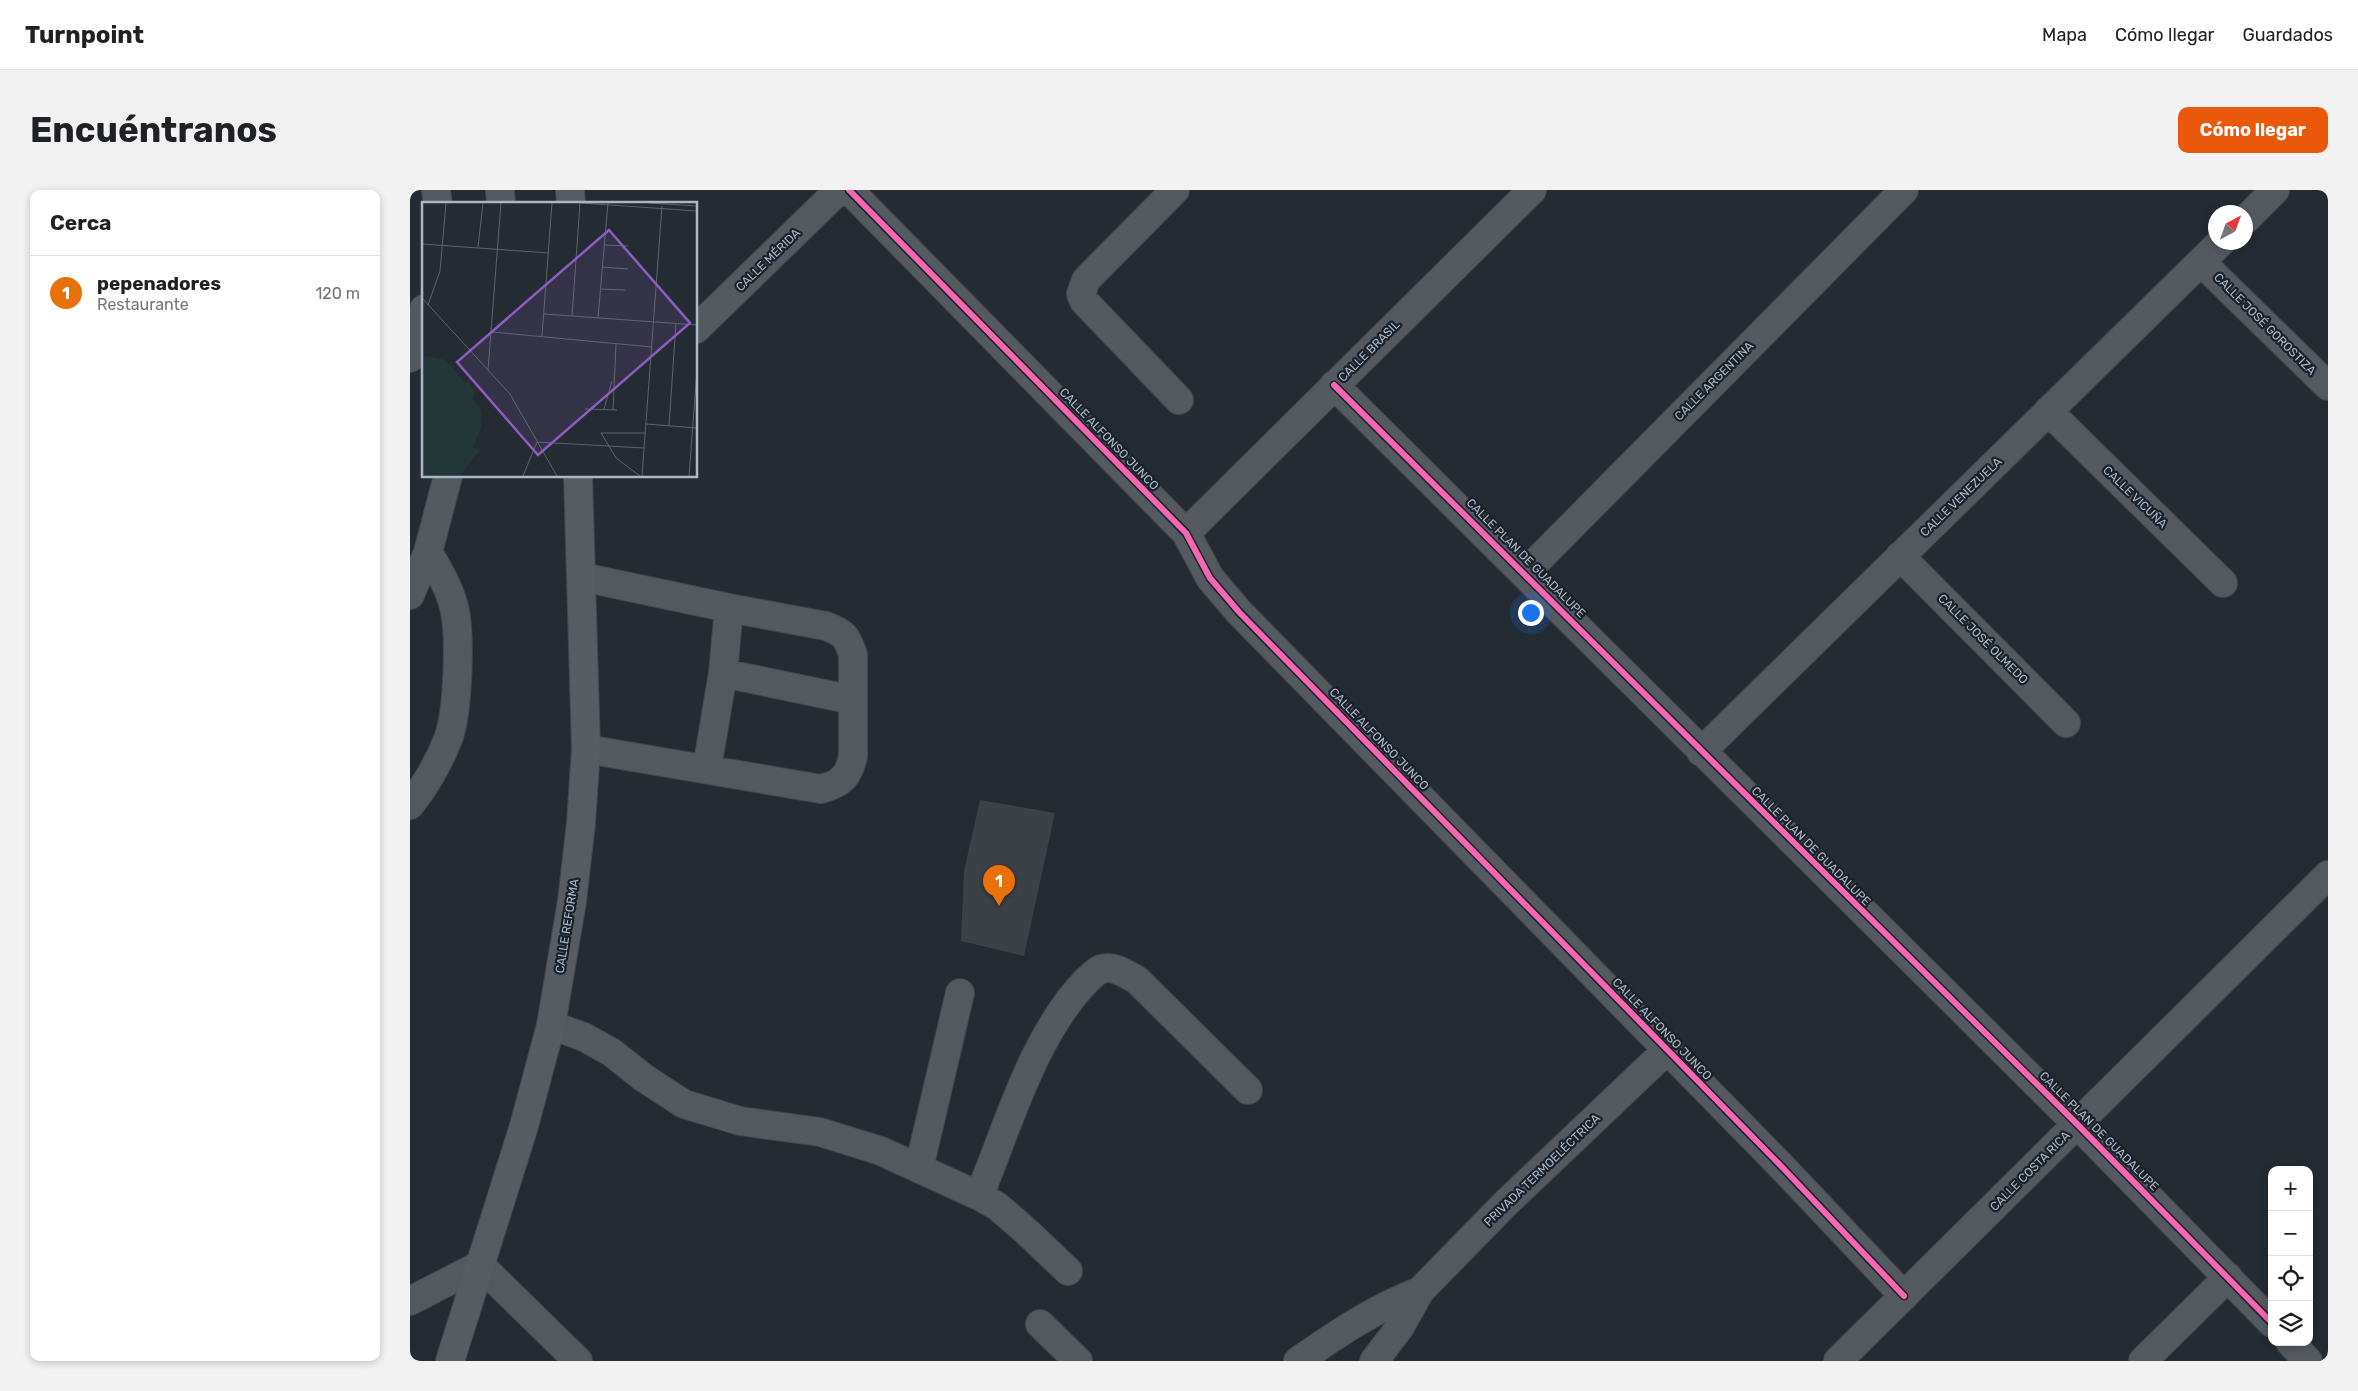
<!DOCTYPE html>
<html lang="es">
<head>
<meta charset="utf-8">
<style>
	:root { --surface:#fff; --page:#f2f2f2; --text:#202124; --muted:#757577; --line:#e0e0e0; --accent:#ea580c }
	body { margin:0; font-family:Rubik,sans-serif; background:var(--page); color:var(--text) }
	.controls { position:absolute; right:15px; bottom:15px; display:grid; overflow:hidden; border-radius:10px; box-shadow:0 2px 8px #0003 }
	.controls button { width:45px; height:45px; display:grid; place-items:center; padding:0; border:0; border-bottom:1px solid var(--line); background:var(--surface); color:var(--text); font:25px sans-serif }
	.compass { position:absolute; left:1798px; top:15px; width:45px; height:45px; border-radius:50%; background:var(--surface); box-shadow:0 2px 8px #0003; rotate:41deg }
	.you { position:absolute; left:1120px; top:422px; width:18px; height:18px; margin:-12px; border:4px solid #fff; border-radius:50%; background:#1a73e8; box-shadow:0 0 0 8px #1a73e833 }
	.badge { display:grid; place-items:center; width:32px; height:32px; border-radius:50%; background:var(--accent); color:#fff; font-size:16px; font-weight:700 }
	.pin { position:absolute; translate:-50% -41px; filter:drop-shadow(0 1px 2px #0008) }
	.pin::after { content:''; position:absolute; top:26px; width:18px; height:15px; background:inherit; clip-path:polygon(0 0,100% 0,50% 100%) }
	.list { margin:0; padding:0; list-style:none }
	h2 { display:flex; justify-content:space-between; align-items:center; height:65px; margin:0; padding:0 20px; font-size:21px }
	h2 small { font-size:16px; font-weight:400; color:var(--muted) }
	.list li { display:grid; grid-template-columns:32px 1fr auto; gap:15px; align-items:center; box-sizing:border-box; height:75px; padding:0 20px; border-top:1px solid var(--line) }
	.list b { display:block; font-size:19px; white-space:nowrap }
	.list p { margin:0; font-size:16px; white-space:nowrap; color:var(--muted) }
	.list em { font-size:16px; font-style:normal; color:var(--muted) }
	.icon { flex:none; width:28px; height:28px; fill:none; stroke:currentColor; stroke-width:2; stroke-linecap:round; stroke-linejoin:round }
	.map { position:relative; flex:none; width:1918px; height:1171px; overflow:hidden; border-radius:10px }
	header { display:flex; align-items:center; gap:30px; box-sizing:border-box; height:70px; padding:0 25px; background:var(--surface); border-bottom:1px solid var(--line) }
	header strong { font-size:24px }
	nav { display:flex; gap:28px; margin-inline-start:auto; font-size:18px }
	.intro { display:flex; align-items:center; justify-content:space-between; box-sizing:border-box; height:120px; padding:0 30px }
	h1 { margin:0; font-size:35px }
	.button { padding:12px 22px; border-radius:10px; background:var(--accent); color:#fff; font-size:18px; font-weight:700 }
	main { display:flex; gap:30px; padding:0 30px }
	aside { flex:1; background:var(--surface); border-radius:10px; box-shadow:0 2px 8px #0003 }
	.map>svg:first-child { display:block }
	.building { fill:#3c4147 }
	.lines { fill:none; stroke-linecap:round; stroke-linejoin:round }
	.minor-casing { stroke:#42474c; stroke-width:30 }
	.major-casing { stroke:#42474f; stroke-width:30 }
	.minor { stroke:#545960; stroke-width:28 }
	.major { stroke:#575b62; stroke-width:28 }
	.cycleway-casing { stroke:#19212b; stroke-width:9 }
	.cycleway { stroke:#f766af; stroke-width:6 }
	.labels { text-anchor:middle; stroke-width:4.5; stroke-linejoin:round; paint-order:stroke }
	.street-label { font-size:12px; fill:#adb7c4; stroke:#19212b }
	.inset-road { fill:none; stroke:#5b636c; stroke-width:1 }
	.view { fill:#8c5dc1; fill-opacity:0.15; stroke:#8c5dc1; stroke-width:2.5 }
	.inset-edge { fill:none; stroke:#adb7c4; stroke-width:2.5 }
</style>
</head>
<body>
<header>
<strong>Turnpoint</strong>
<nav><a>Mapa</a><a>Cómo llegar</a><a>Guardados</a></nav>
</header>
<div class="intro"><h1>Encuéntranos</h1><a class="button">Cómo llegar</a></div>
<main>
<aside>
<h2>Cerca<small></small></h2>
<ul class="list">
<li><span class="badge" style="background:#e8710a">1</span><div><b>pepenadores</b><p>Restaurante</p></div><em>120 m</em></li>
</ul>
</aside>
<div class="map">
<svg width="1918" height="1171" viewBox="0 0 1918 1171">
	<rect width="100%" height="100%" fill="#252b32"/>
	<path class="building" d="M570,610L645,623L614,766L551,751L554,681Z"/>
	<g class="lines">
		<g class="minor-casing">
			<path id="minor" d="M26,0L28,14
				M90,0L91,14
				M439,0L776,343L800,388L829,422L1372,977L1494,1106
				M765,0L676,90L671,104L674,111L769,210
				M1836,29L1865,0
				M1791,72L1918,196
				M286,139L429,0
				M0,168L14,119
				M924,195L1667,934L1862,1133
				M1638,221L1813,393
				M776,343L1122,0
				M1490,366L1656,533
				M1115,383L1494,0
				M172,387L319,418L416,436C434,443 437,446 443,465V566C439,586 431,594 411,599L176,559
				M0,405L18,362L38,286
				M313,483L443,510
				M1291,562L1811,52
				M297,578L313,483L319,418
				M0,615C15,596 29,572 38,549C48,523 51,445 44,417C39,397 28,379 18,362
				M141,835L174,847L201,862L234,888L274,914L330,931L410,942L471,961L569,1006L587,1016L616,1041L658,1081
				M509,978L550,803
				M569,1006C598,936 623,846 676,791C681,787 686,781 691,779C704,775 716,784 727,790L838,900
				M0,1111L70,1075L168,1171
				M630,1134L668,1171
				M1880,1152L1898,1171
				M888,1171C927,1144 965,1118 1010,1101
				M964,1171L990,1137L1010,1101L1095,1014L1256,861
				M1428,1171L1918,685
				M1733,1171L1818,1087"/>
		</g>
		<g class="major-casing">
			<path id="major" d="M160,0L161,14
				M40,1171L114,936L141,835L162,711L171,633L176,559L168,286"/>
		</g>
		<use href="#minor" class="minor"/>
		<use href="#major" class="major"/>
		<g class="cycleway-casing">
			<path id="cycleway" d="M439,0L776,343L800,388L829,422L1372,977L1494,1106
				M924,195L1667,934L1862,1133"/>
		</g>
		<use href="#cycleway" class="cycleway"/>
	</g>
	<g class="labels">
		<g class="street-label">
			<text transform="translate(358 70) rotate(-44)" y="4">CALLE MÉRIDA</text>
			<text transform="translate(1855 134) rotate(45)" y="4">CALLE JOSÉ GOROSTIZA</text>
			<text transform="translate(959 161) rotate(-45)" y="4">CALLE BRASIL</text>
			<text transform="translate(1304 191) rotate(-45)" y="4">CALLE ARGENTINA</text>
			<text transform="translate(699 249) rotate(46)" y="4">CALLE ALFONSO JUNCO</text>
			<text transform="translate(1551 307) rotate(-44)" y="4">CALLE VENEZUELA</text>
			<text transform="translate(1725 307) rotate(44)" y="4">CALLE VICUÑA</text>
			<text transform="translate(1116 368) rotate(45)" y="4">CALLE PLAN DE GUADALUPE</text>
			<text transform="translate(1573 449) rotate(45)" y="4">CALLE JOSÉ OLMEDO</text>
			<text transform="translate(969 549) rotate(46)" y="4">CALLE ALFONSO JUNCO</text>
			<text transform="translate(1401 656) rotate(45)" y="4">CALLE PLAN DE GUADALUPE</text>
			<text transform="translate(157 736) rotate(-81)" y="4">CALLE REFORMA</text>
			<text transform="translate(1252 839) rotate(46)" y="4">CALLE ALFONSO JUNCO</text>
			<text transform="translate(1689 941) rotate(45)" y="4">CALLE PLAN DE GUADALUPE</text>
			<text transform="translate(1132 980) rotate(-44)" y="4">PRIVADA TERMOELÉCTRICA</text>
			<text transform="translate(1620 981) rotate(-45)" y="4">CALLE COSTA RICA</text>
		</g>
	</g>
	<g transform="translate(12 12)">
		<rect width="275" height="275" fill="#252b32"/>
		<path d="M4,154L24,158L43,181L47,179L53,192L50,195L59,208L60,223L51,245L58,248L38,274H0V155Z" fill="#233638"/>
		<path class="inset-road" d="M159,1L275,9M227,1L275,4M0,42L127,51M182,43L206,44M56,45L61,1M180,65L206,67M178,87L203,88M0,96L88,192L135,274M6,103L18,69L24,1M122,112L275,123M150,114L158,1M176,116L186,1M70,130L230,145M120,134L130,1M66,168L79,1M163,207L195,208M182,207L190,179M191,208L194,142M224,222L275,226M247,224L254,121M101,274L115,240L222,246M218,274L194,256L179,231H223M220,274L240,4M267,274L275,168"/>
		<path class="view" d="M187,28L268,121L116,253L35,160Z"/>
		<rect width="275" height="275" class="inset-edge"/>
	</g>
</svg>
<div class="controls">
<button>+</button>
<button>−</button>
<button><svg class="icon" aria-label="locate" viewBox="0 0 24 24"><circle cx="12" cy="12" r="6"/><path d="M12 2v4M12 18v4M2 12h4M18 12h4"/></svg></button>
<button><svg class="icon" aria-label="layers" viewBox="0 0 24 24"><path d="M12 4l9 5-9 5-9-5zM3 14l9 5 9-5"/></svg></button>
</div>
<svg class="compass" viewBox="-18 -18 36 36"><path d="M0-13l5 13h-10z" fill="#e53935"/><path d="M0 13l5-13h-10z" fill="#757577"/></svg>
<div class="you"></div>
<div class="pin badge" style="left:589px;top:716px;background:#e8710a">1</div>
</div>
</main>
</body>
</html>
